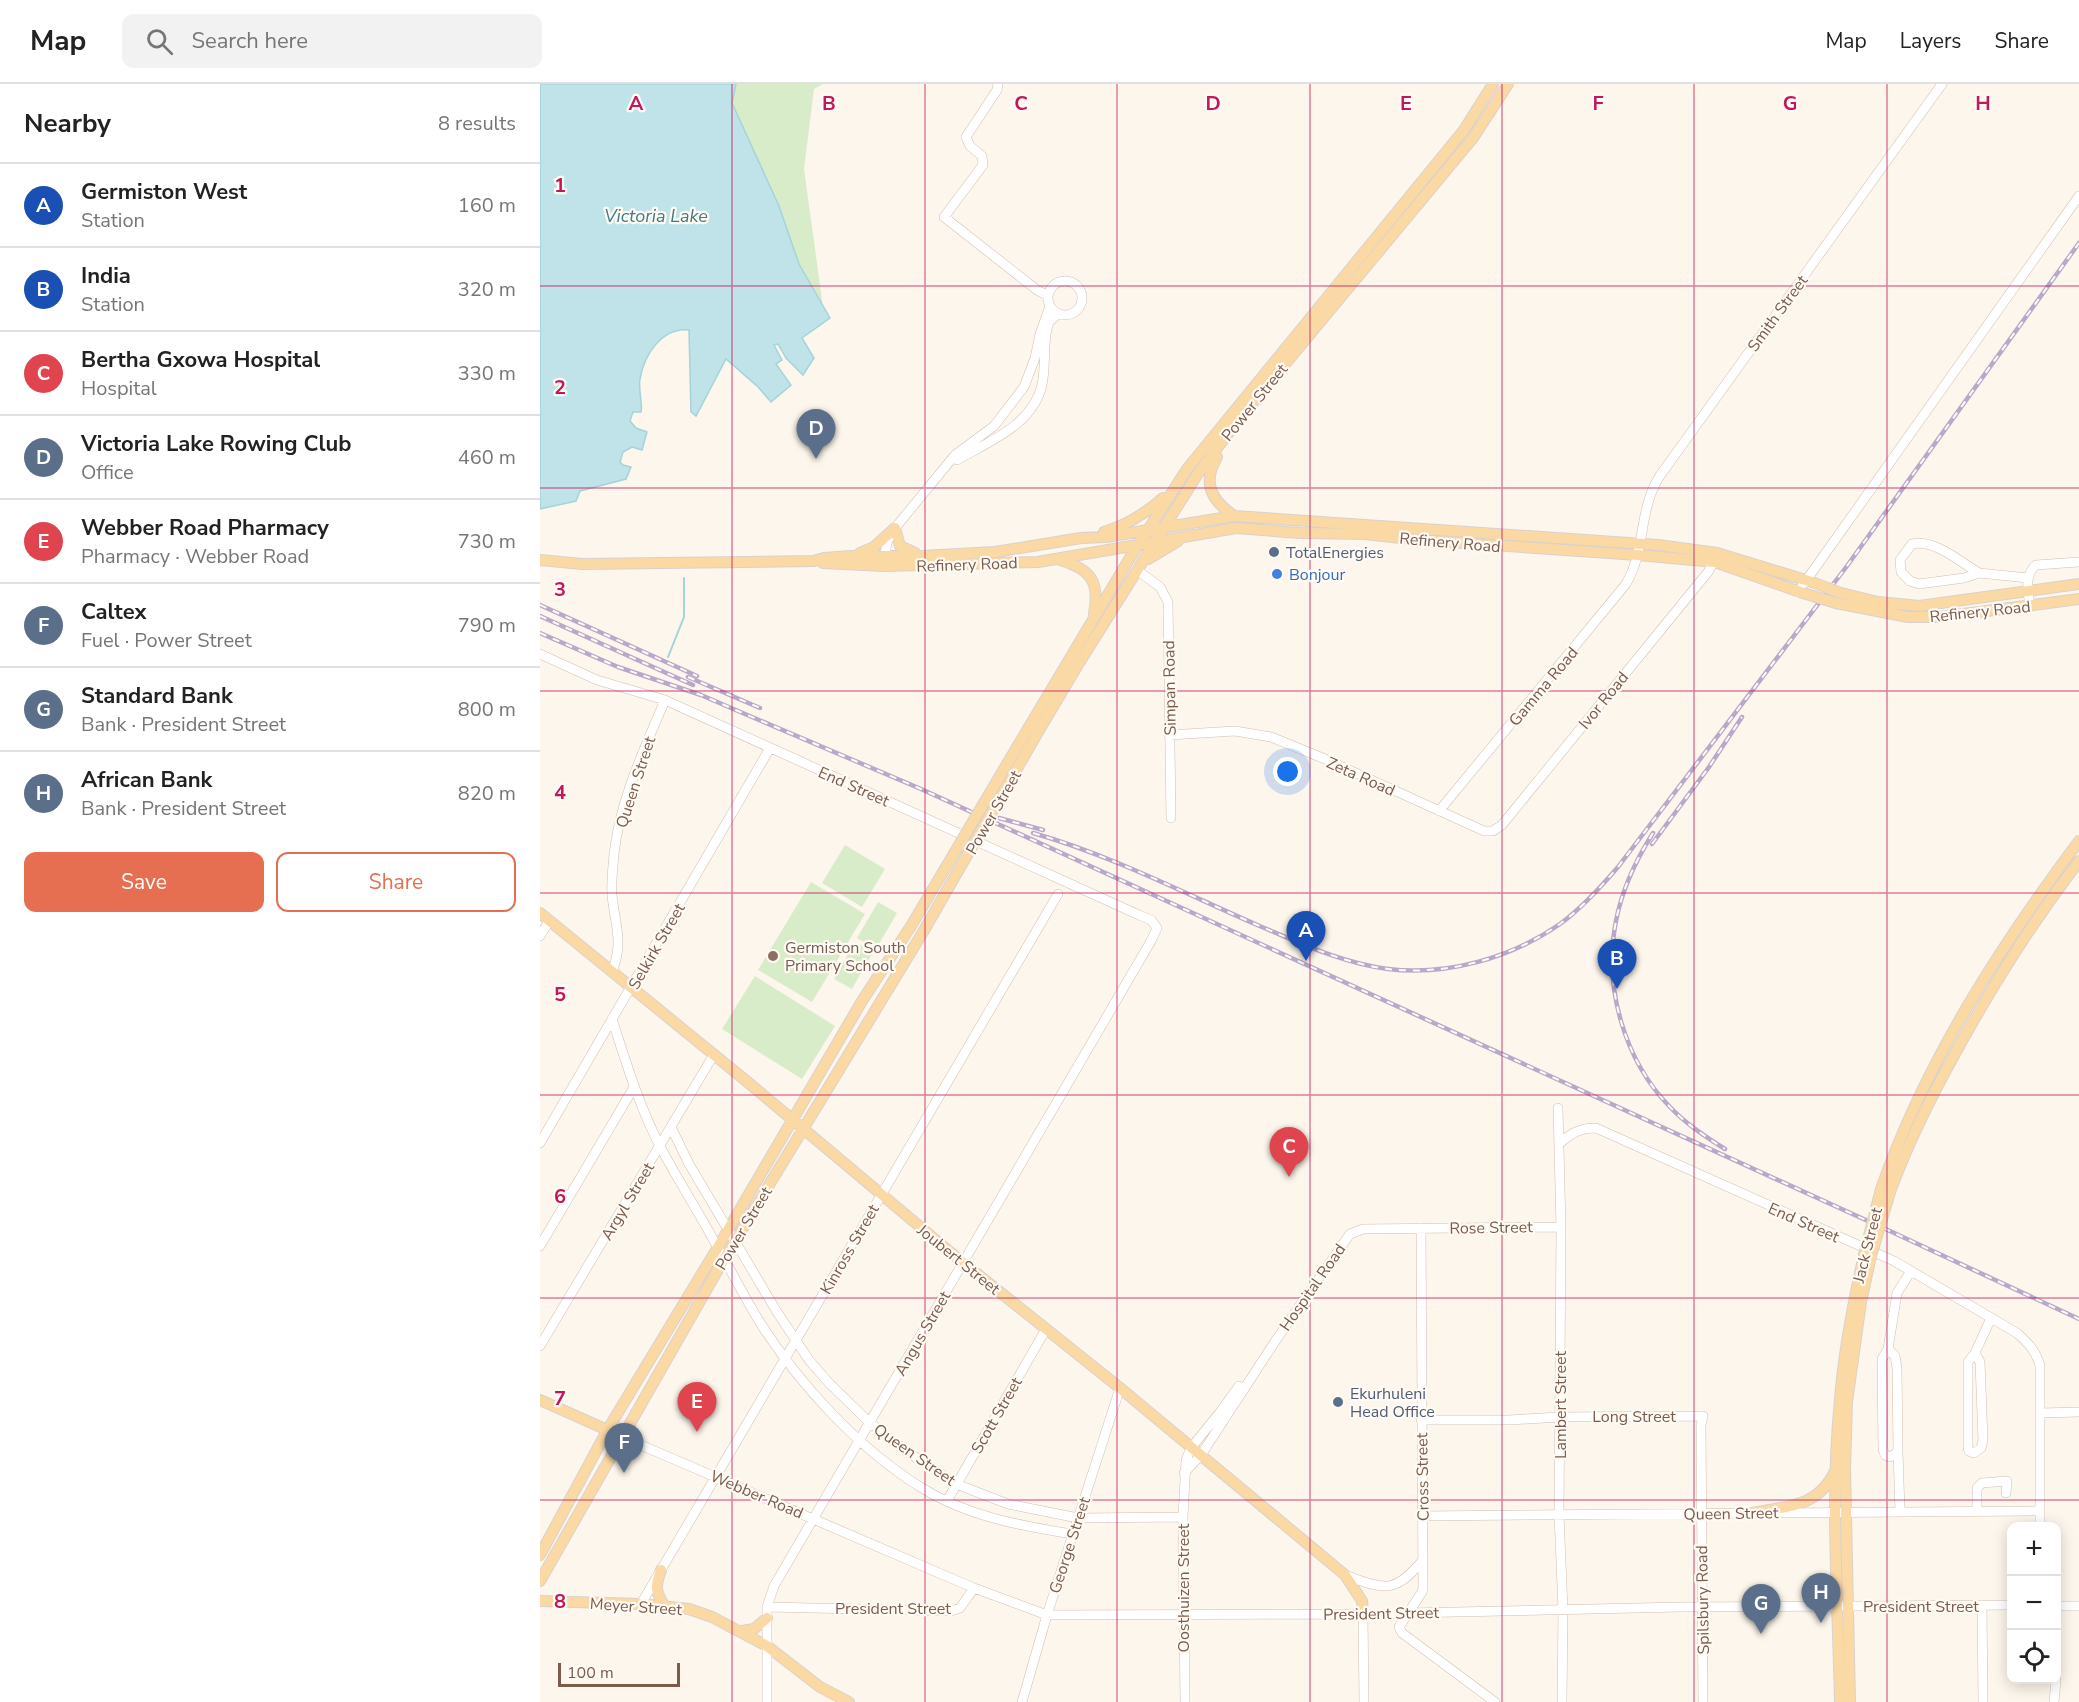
<!DOCTYPE html>
<html lang="en">
<head>
<meta charset="utf-8">
<style>
	:root { --surface:#fff; --page:#f2f2f2; --text:#222; --muted:#767676; --line:#e0e0e0; --accent:#e76f51 }
	body { margin:0; font-family:"Nunito Sans",sans-serif; background:var(--page); color:var(--text) }
	.controls { position:absolute; right:18px; bottom:18px; display:grid; overflow:hidden; border-radius:12px; box-shadow:0 3px 15px #0003 }
	.controls button { width:54px; height:54px; display:grid; place-items:center; padding:0; border:0; border-bottom:2px solid var(--line); background:var(--surface); color:var(--text); font:30px sans-serif }
	.scale { position:absolute; left:18px; bottom:15px; width:122px; box-sizing:border-box; padding-left:6px; border:3px solid #7a5c4d; border-top:0; font-size:16px; line-height:21px; white-space:nowrap; color:#7a5c4d; -webkit-text-stroke:4px #fffaf3; paint-order:stroke }
	.you { position:absolute; left:748px; top:688px; width:21px; height:21px; margin:-15px; border:4px solid #fff; border-radius:50%; background:#1a73e8; box-shadow:0 0 0 9px #1a73e833 }
	.badge { display:grid; place-items:center; width:39px; height:39px; border-radius:50%; background:var(--accent); color:#fff; font-size:20px; font-weight:700 }
	.pin { position:absolute; translate:-50% -50px; filter:drop-shadow(0 2px 3px #0008) }
	.pin::after { content:''; position:absolute; top:32px; width:21px; height:18px; background:inherit; clip-path:polygon(0 0,100% 0,50% 100%) }
	.list { margin:0; padding:0; list-style:none }
	h2 { display:flex; justify-content:space-between; align-items:center; height:78px; margin:0; padding:0 24px; font-size:26px }
	h2 small { font-size:20px; font-weight:400; color:var(--muted) }
	.list li { display:grid; grid-template-columns:39px 1fr auto; gap:18px; align-items:center; box-sizing:border-box; height:84px; padding:0 24px; border-top:2px solid var(--line) }
	.list b { display:block; font-size:22px; white-space:nowrap }
	.list p { margin:0; font-size:20px; white-space:nowrap; color:var(--muted) }
	.list em { font-size:20px; font-style:normal; color:var(--muted) }
	.actions { display:flex; gap:12px; padding:18px 24px }
	.actions a { flex:1; padding:14px 0; border:2px solid var(--accent); border-radius:12px; text-align:center; font-size:21px; color:var(--accent) }
	.actions .main { background:var(--accent); color:#fff }
	.icon { flex:none; width:33px; height:33px; fill:none; stroke:currentColor; stroke-width:2; stroke-linecap:round; stroke-linejoin:round }
	.map { position:relative; flex:none; width:1539px; height:1618px; overflow:hidden }
	header { display:flex; align-items:center; gap:36px; box-sizing:border-box; height:84px; padding:0 30px; background:var(--surface); border-bottom:2px solid var(--line) }
	header strong { font-size:28px }
	nav { display:flex; gap:33px; margin-inline-start:auto; font-size:21px }
	.search { width:420px; height:54px; background:var(--page); display:flex; align-items:center; gap:15px; box-sizing:border-box; padding:0 21px; border-radius:12px; color:var(--muted); font-size:22px }
	main { display:flex }
	aside { flex:1; background:var(--surface) }
	.map>svg:first-child { display:block }
	.green { fill:#d8ecc9 }
	.water { fill:#bfe3e8; stroke:#a5d3da; stroke-width:1.5 }
	.lines { fill:none; stroke-linecap:round; stroke-linejoin:round }
	.stream { stroke:#a5d3da; stroke-width:2 }
	.minor-casing { stroke:#d1beb0; stroke-width:10 }
	.major-casing { stroke:#dad1cd; stroke-width:12 }
	.minor { stroke:#fff; stroke-width:9 }
	.major { stroke:#fbd9a5; stroke-width:10 }
	.rail-casing { stroke:#b9a8c9; stroke-width:4.5 }
	.rail { stroke:#fffaf3; stroke-width:2; stroke-dasharray:7; stroke-linecap:butt }
	.major-bridge-casing { stroke:#dad1cd; stroke-width:12; stroke-linecap:butt }
	.major-bridge { stroke:#fbd9a5; stroke-width:10 }
	.grid { fill:none; stroke:#c2185b; stroke-width:1.5; stroke-opacity:0.55 }
	.service-dot { fill:#5c6f8a; stroke:#fffaf3; stroke-width:2 }
	.shop-dot { fill:#3f7fe0; stroke:#fffaf3; stroke-width:2 }
	.education-dot { fill:#8d6e63; stroke:#fffaf3; stroke-width:2 }
	.labels { text-anchor:middle; stroke-width:4.5; stroke-linejoin:round; paint-order:stroke }
	.street-label { font-size:16px; fill:#7a5c4d; stroke:#fffaf3 }
	.service-label { font-size:16px; fill:#4e5e75; stroke:#fffaf3; text-anchor:start }
	.shop-label { font-size:16px; fill:#366cbe; stroke:#fffaf3; text-anchor:start }
	.education-label { font-size:16px; fill:#785e54; stroke:#fffaf3; text-anchor:start }
	.water-label { font-size:18px; font-style:italic; fill:#437c86; stroke:#fffaf3 }
	.grid-label { font-size:20px; text-anchor:middle; font-weight:bold; fill:#c2185b; stroke:#fffaf3; stroke-width:4.5; stroke-linejoin:round; paint-order:stroke }
</style>
</head>
<body>
<header>
<strong>Map</strong>
<div class="search"><svg class="icon" aria-label="search" viewBox="0 0 24 24"><circle cx="10" cy="10" r="6"/><path d="M15 15l6 6"/></svg>Search here</div>
<nav><a>Map</a><a>Layers</a><a>Share</a></nav>
</header>
<main>
<aside>
<h2>Nearby<small>8 results</small></h2>
<ul class="list">
<li><span class="badge" style="background:#1a4fb4">A</span><div><b>Germiston West</b><p>Station</p></div><em>160 m</em></li>
<li><span class="badge" style="background:#1a4fb4">B</span><div><b>India</b><p>Station</p></div><em>320 m</em></li>
<li><span class="badge" style="background:#e0444e">C</span><div><b>Bertha Gxowa Hospital</b><p>Hospital</p></div><em>330 m</em></li>
<li><span class="badge" style="background:#5c6f8a">D</span><div><b>Victoria Lake Rowing Club</b><p>Office</p></div><em>460 m</em></li>
<li><span class="badge" style="background:#e0444e">E</span><div><b>Webber Road Pharmacy</b><p>Pharmacy · Webber Road</p></div><em>730 m</em></li>
<li><span class="badge" style="background:#5c6f8a">F</span><div><b>Caltex</b><p>Fuel · Power Street</p></div><em>790 m</em></li>
<li><span class="badge" style="background:#5c6f8a">G</span><div><b>Standard Bank</b><p>Bank · President Street</p></div><em>800 m</em></li>
<li><span class="badge" style="background:#5c6f8a">H</span><div><b>African Bank</b><p>Bank · President Street</p></div><em>820 m</em></li>
</ul>
<div class="actions"><a class="main">Save</a><a>Share</a></div>
</aside>
<div class="map">
<svg width="1539" height="1618" viewBox="0 0 1539 1618">
	<rect width="100%" height="100%" fill="#fdf6ec"/>
	<path class="green" d="M196,0H283L274,5L264,85L283,223L259,180L239,122L192,18Z
		M305,761L345,785L322,823L282,799Z
		M271,798L325,830L272,918L218,886Z
		M338,818L357,829L336,865L317,854Z
		M315,858L333,868L312,905L294,895Z
		M215,892L295,942L262,995L182,945Z"/>
	<path class="water" d="M0,0H196L192,19L239,122L259,180L290,234L262,254L274,274L263,291L246,274L238,260L234,261L242,276L236,280L251,301L231,318L218,303L186,275L156,332L151,328L149,246C122,243 104,271 100,295C98,305 103,321 101,328H93L90,337L96,344L107,348L102,366L92,363L83,368L80,378L83,381L91,383L86,395L40,407L36,417L0,425Z"/>
	<g class="lines">
		<path class="stream" d="M128,573L144,533V494"/>
		<g class="minor-casing">
			<path id="minor" d="M458,0L457,6L426,53L430,62L442,72L443,81L404,133L497,206L508,212
				M508 214a17 17 0 1 1 34 0a17 17 0 1 1-34 0Z
				M417,376C448,358 493,341 502,301C506,282 503,263 507,245L509,238L518,230
				M344,477L347,458L355,444L415,371L454,342L484,303L495,274L500,250L510,222
				M598,487L620,503L628,518L631,734
				M1439,489C1420,478 1395,455 1372,460L1360,476L1361,488L1370,497L1379,500L1424,494L1439,489L1488,494
				M1258,508L1539,112
				M1490,522C1488,508 1484,491 1496,481L1539,478
				M0,570L57,596L125,616L599,831L611,836L617,844L611,857L234,1502L227,1523V1618
				M629,651L695,647L731,653L785,675L944,747H953L962,741L1168,488L1177,472
				M899,727L1086,500C1106,466 1098,428 1119,393L1402,0
				M0,852L9,837
				M72,888C84,857 75,842 72,811C71,798 73,783 74,770C80,716 104,666 125,616
				M72,935C86,978 99,1022 120,1062C137,1095 157,1125 174,1157C190,1184 204,1213 221,1240C259,1300 320,1366 382,1404C427,1432 481,1442 532,1450
				M1018,1024L1021,1143L1019,1430L1023,1526L1022,1618
				M131,1043L149,1080L237,1228L269,1276L289,1299L329,1338L366,1367L416,1400L468,1420L538,1434L643,1433
				M0,1059L230,664
				M1019,1060C1031,1049 1040,1044 1056,1044L1354,1177L1477,1249C1489,1260 1496,1267 1500,1282V1442
				M881,1144L883,1503L882,1508L859,1543L862,1549L955,1618
				M0,1162L94,1003
				M0,1262L173,972
				M1348,1265L1355,1272L1357,1284L1358,1368L1350,1373L1345,1371L1343,1365L1342,1275L1348,1265L1357,1209L1371,1187
				M1435,1269L1440,1278L1443,1356L1441,1364L1434,1369L1429,1367L1428,1364V1278L1435,1269L1451,1234
				M1501,1329L1539,1328
				M881,1336H969L1020,1333L1163,1332L1161,1341L1163,1618
				M82,1353L434,1504L507,1531L823,1530L1141,1523L1472,1521
				M1358,1368L1360,1428
				M644,1389L661,1371L736,1256L810,1150L823,1145L1021,1143
				M407,1417L506,1245
				M1437,1427V1404L1442,1399L1467,1397L1466,1409
				M1233,1429L1500,1427
				M882,1432L1219,1429
				M805,1491C843,1505 854,1511 882,1477
				M101,1520L518,810
				M1442,1521L1443,1618
				M1516,1522H1539
				M227,1523L411,1527L420,1524L434,1504
				M823,1530L824,1618
				M482,1618L507,1531L580,1304
				M645,1618L643,1433L646,1376L651,1364L681,1327L699,1302
				M1514,1618L1516,1596"/>
		</g>
		<g class="major-casing">
			<path id="major" d="M677,373C662,399 671,416 694,432
				M355,444L360,462L375,469
				M564,448C587,441 605,430 623,414
				M320,469L334,463L355,444
				M608,475L638,457
				M0,476L42,480L274,477L284,474L311,472H382L455,468L541,454L566,453L694,432L1118,461L1177,469L1272,498
				M520,476C551,485 560,498 554,530
				M283,479L344,482L498,478L696,444L760,449L825,450L879,456L1098,471L1175,478L1263,509
				M1301,509L1338,518L1379,522L1539,500
				M1296,519L1368,533H1400L1539,515
				M489,643L588,477L647,385L924,46L953,0
				M498,648L539,579L657,391L696,339L933,54L968,0
				M0,829L210,1000L416,1173L580,1304L805,1491L822,1517L823,1530
				M1341,1105C1385,979 1459,864 1539,757
				M1350,1108C1368,1058 1392,1011 1418,964C1454,899 1493,837 1539,777
				M0,1316L74,1349
				M1212,1429C1247,1422 1278,1424 1295,1387
				M0,1471L68,1345L178,1163L322,917L371,842
				M121,1486C115,1503 115,1507 125,1523
				M0,1497L184,1175L383,848
				M0,1517L101,1520L149,1525L172,1533L227,1562L280,1603L309,1618
				M202,1547L214,1545L227,1534
				M1300,1618C1298,1517 1290,1416 1300,1315C1304,1266 1313,1219 1324,1171
				M1310,1618L1305,1384L1307,1318L1321,1218L1331,1172"/>
		</g>
		<use href="#minor" class="minor"/>
		<use href="#major" class="major"/>
		<g class="rail-casing">
			<path id="rail" d="M0,521L157,592
				M0,532L153,601
				M0,549L78,583L161,611L198,627L381,705L1352,1148L1539,1235
				M148,593L220,624
				M459,734L503,746
				M493,749C570,771 642,808 715,840C758,858 801,879 848,885C907,892 971,874 1020,840C1042,824 1060,804 1078,783L1307,482L1539,159
				M1113,749C1096,776 1082,805 1076,837C1063,902 1084,976 1130,1023C1146,1040 1166,1053 1185,1065
				M1112,760L1169,683L1202,633"/>
		</g>
		<use href="#rail" class="rail"/>
		<g class="major-bridge-casing">
			<path id="major-bridge" d="M1272,498L1301,509
				M1263,509L1296,519
				M371,842L489,643
				M383,848L498,648
				M1324,1171L1341,1105
				M1331,1172L1350,1108"/>
		</g>
		<use href="#major-bridge" class="major-bridge"/>
	</g>
	<path class="grid" d="M192,0V1618M385,0V1618M577,0V1618M770,0V1618M962,0V1618M1154,0V1618M1347,0V1618M0,202H1539M0,404H1539M0,607H1539M0,809H1539M0,1011H1539M0,1214H1539M0,1416H1539"/>
	<g class="service-dot">
		<circle cx="734" cy="468" r="6"/>
		<circle cx="798" cy="1318" r="6"/>
	</g>
	<circle class="shop-dot" cx="737" cy="490" r="6"/>
	<circle class="education-dot" cx="233" cy="872" r="6"/>
	<g class="labels">
		<g class="street-label">
			<text transform="translate(1237 229) rotate(-54)" y="6">Smith Street</text>
			<text transform="translate(714 318) rotate(-51)" y="6">Power Street</text>
			<text transform="translate(910 458) rotate(5)" y="6">Refinery Road</text>
			<text transform="translate(427 480) rotate(-2)" y="6">Refinery Road</text>
			<text transform="translate(1440 527) rotate(-6)" y="6">Refinery Road</text>
			<text transform="translate(1003 602) rotate(-50)" y="6">Gamma Road</text>
			<text transform="translate(629 604) rotate(-91)" y="6">Simpan Road</text>
			<text transform="translate(1063 616) rotate(-51)" y="6">Ivor Road</text>
			<text transform="translate(821 692) rotate(24)" y="6">Zeta Road</text>
			<text transform="translate(95 698) rotate(-72)" y="6">Queen Street</text>
			<text transform="translate(314 702) rotate(24)" y="6">End Street</text>
			<text transform="translate(453 728) rotate(-60)" y="6">Power Street</text>
			<text transform="translate(116 862) rotate(-60)" y="6">Selkirk Street</text>
			<text transform="translate(87 1117) rotate(-59)" y="6">Argyl Street</text>
			<text transform="translate(1264 1138) rotate(24)" y="6">End Street</text>
			<text transform="translate(951 1143) rotate(-1)" y="6">Rose Street</text>
			<text transform="translate(203 1144) rotate(-59)" y="6">Power Street</text>
			<text transform="translate(1327 1161) rotate(-76)" y="6">Jack Street</text>
			<text transform="translate(309 1165) rotate(-60)" y="6">Kinross Street</text>
			<text transform="translate(419 1175) rotate(39)" y="6">Joubert Street</text>
			<text transform="translate(772 1203) rotate(-55)" y="6">Hospital Road</text>
			<text transform="translate(382 1249) rotate(-60)" y="6">Angus Street</text>
			<text transform="translate(1020 1321) rotate(-90)" y="6">Lambert Street</text>
			<text transform="translate(456 1331) rotate(-60)" y="6">Scott Street</text>
			<text x="1094" y="1338">Long Street</text>
			<text transform="translate(375 1370) rotate(35)" y="6">Queen Street</text>
			<text transform="translate(882 1393) rotate(-91)" y="6">Cross Street</text>
			<text transform="translate(217 1410) rotate(23)" y="6">Webber Road</text>
			<text transform="translate(1191 1429) rotate(-1)" y="6">Queen Street</text>
			<text transform="translate(529 1461) rotate(-72)" y="6">George Street</text>
			<text transform="translate(643 1504) rotate(-90)" y="6">Oosthuizen Street</text>
			<text transform="translate(1162 1516) rotate(-91)" y="6">Spilsbury Road</text>
			<text transform="translate(96 1522) rotate(4)" y="6">Meyer Street</text>
			<text x="1381" y="1528">President Street</text>
			<text x="353" y="1530">President Street</text>
			<text transform="translate(841 1529) rotate(-1)" y="6">President Street</text>
		</g>
		<g class="service-label">
			<text x="746" y="474">TotalEnergies</text>
			<text x="810" y="1315">Ekurhuleni<tspan x="810" dy="18">Head Office</tspan></text>
		</g>
		<g class="shop-label">
			<text x="749" y="496">Bonjour</text>
		</g>
		<g class="education-label">
			<text x="245" y="869">Germiston South<tspan x="245" dy="18">Primary School</tspan></text>
		</g>
		<g class="water-label">
			<text x="116" y="138">Victoria Lake</text>
		</g>
	</g>
	<g class="grid-label">
		<text x="96" y="26">A</text>
		<text x="289" y="26">B</text>
		<text x="481" y="26">C</text>
		<text x="673" y="26">D</text>
		<text x="866" y="26">E</text>
		<text x="1058" y="26">F</text>
		<text x="1250" y="26">G</text>
		<text x="1443" y="26">H</text>
		<text x="20" y="108">1</text>
		<text x="20" y="310">2</text>
		<text x="20" y="512">3</text>
		<text x="20" y="715">4</text>
		<text x="20" y="917">5</text>
		<text x="20" y="1119">6</text>
		<text x="20" y="1321">7</text>
		<text x="20" y="1524">8</text>
	</g>
</svg>
<div class="controls">
<button>+</button>
<button>−</button>
<button><svg class="icon" aria-label="locate" viewBox="0 0 24 24"><circle cx="12" cy="12" r="6"/><path d="M12 2v4M12 18v4M2 12h4M18 12h4"/></svg></button>
</div>
<div class="scale">100 m</div>
<div class="you"></div>
<div class="pin badge" style="left:766px;top:877px;background:#1a4fb4">A</div>
<div class="pin badge" style="left:1077px;top:905px;background:#1a4fb4">B</div>
<div class="pin badge" style="left:749px;top:1093px;background:#e0444e">C</div>
<div class="pin badge" style="left:276px;top:375px;background:#5c6f8a">D</div>
<div class="pin badge" style="left:157px;top:1348px;background:#e0444e">E</div>
<div class="pin badge" style="left:84px;top:1389px;background:#5c6f8a">F</div>
<div class="pin badge" style="left:1221px;top:1550px;background:#5c6f8a">G</div>
<div class="pin badge" style="left:1281px;top:1539px;background:#5c6f8a">H</div>
</div>
</main>
</body>
</html>
